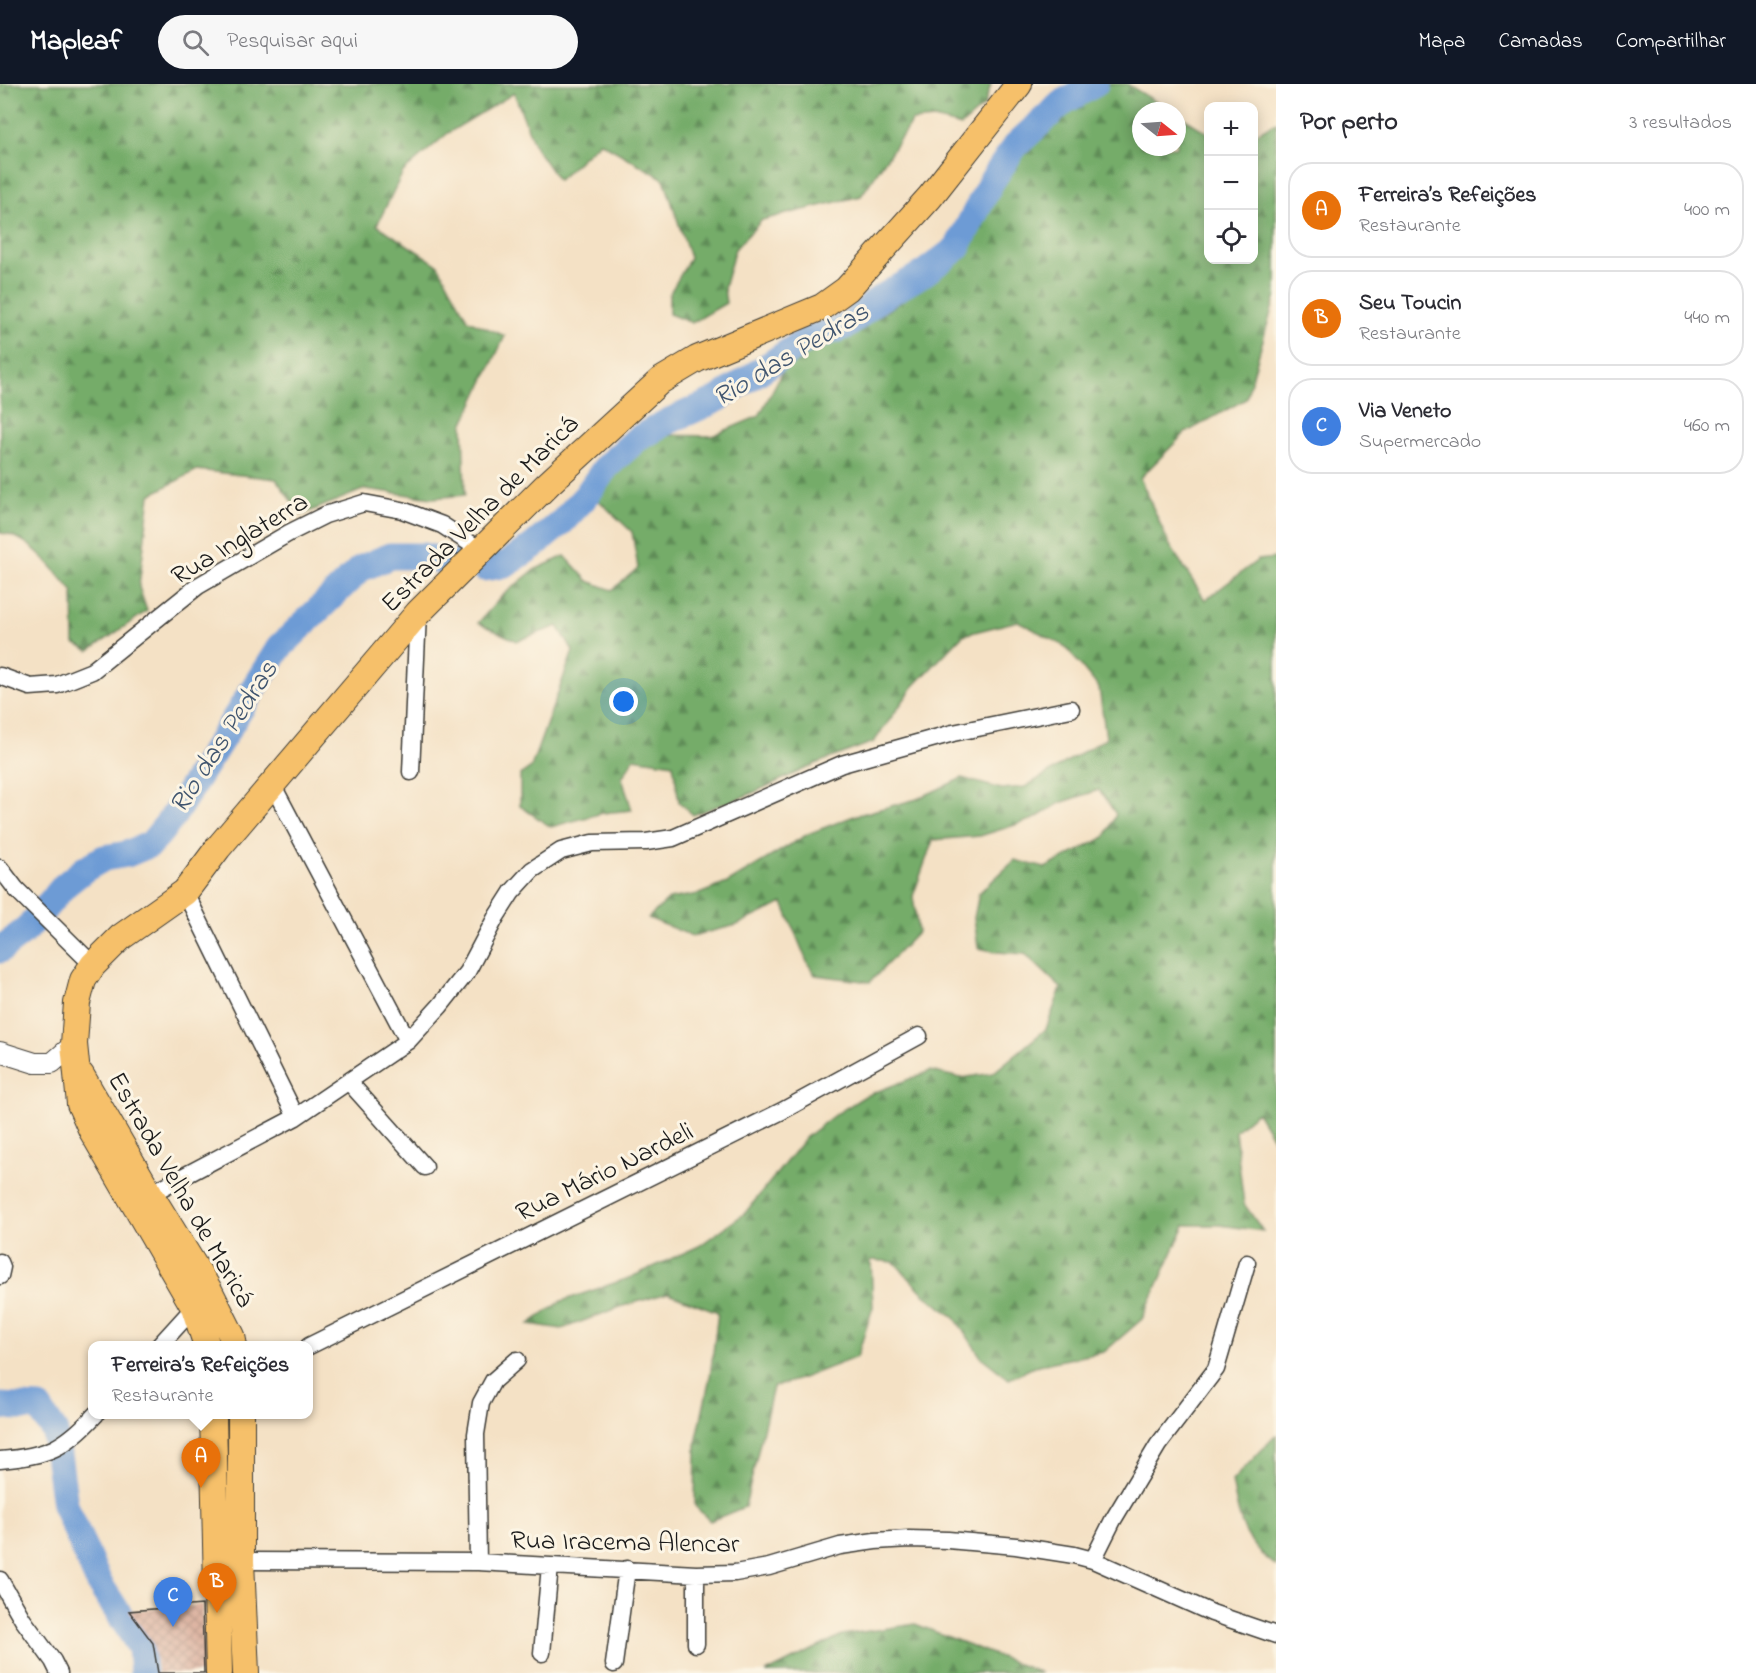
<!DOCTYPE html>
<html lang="pt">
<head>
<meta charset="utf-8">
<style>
	:root { --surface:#fff; --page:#f7f7f7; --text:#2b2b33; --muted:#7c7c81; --line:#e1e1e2; --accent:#111827 }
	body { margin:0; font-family:"Indie Flower",sans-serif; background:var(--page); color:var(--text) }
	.controls { position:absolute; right:18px; top:18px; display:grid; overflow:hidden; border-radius:12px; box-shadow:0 3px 15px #0003 }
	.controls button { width:54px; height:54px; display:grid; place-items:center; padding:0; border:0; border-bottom:2px solid var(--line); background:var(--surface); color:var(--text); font:30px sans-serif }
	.compass { position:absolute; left:1132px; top:18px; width:54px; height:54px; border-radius:50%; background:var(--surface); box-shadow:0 3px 15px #0003; rotate:107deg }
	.you { position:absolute; left:624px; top:618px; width:21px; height:21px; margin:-15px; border:4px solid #fff; border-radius:50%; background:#1a73e8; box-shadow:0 0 0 9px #1a73e833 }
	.badge { display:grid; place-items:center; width:39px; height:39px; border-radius:50%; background:var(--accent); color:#fff; font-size:20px; font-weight:700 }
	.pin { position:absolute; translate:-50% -50px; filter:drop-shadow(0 2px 3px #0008) }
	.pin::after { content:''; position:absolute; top:32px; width:21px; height:18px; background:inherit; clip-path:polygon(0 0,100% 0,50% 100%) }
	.popup { position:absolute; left:88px; top:1257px; width:225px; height:78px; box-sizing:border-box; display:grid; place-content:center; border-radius:12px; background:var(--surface); filter:drop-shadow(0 2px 4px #0005); font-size:20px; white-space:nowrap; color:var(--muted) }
	.popup b { font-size:22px; color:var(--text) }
	.popup::after { content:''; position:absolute; left:50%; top:100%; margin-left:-12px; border:12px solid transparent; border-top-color:var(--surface) }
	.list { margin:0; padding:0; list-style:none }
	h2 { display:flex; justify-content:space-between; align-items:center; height:78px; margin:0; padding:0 24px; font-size:26px }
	h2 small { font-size:20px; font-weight:400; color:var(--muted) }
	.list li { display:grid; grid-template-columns:39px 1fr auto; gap:18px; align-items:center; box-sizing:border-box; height:96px; margin:0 12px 12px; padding:0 12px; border:2px solid var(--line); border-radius:24px }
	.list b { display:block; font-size:22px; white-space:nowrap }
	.list p { margin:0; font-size:20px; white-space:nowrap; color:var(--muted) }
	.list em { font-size:20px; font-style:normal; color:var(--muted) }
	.icon { flex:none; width:33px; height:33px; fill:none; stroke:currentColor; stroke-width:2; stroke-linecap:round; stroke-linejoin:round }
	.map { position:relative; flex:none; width:1276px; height:1589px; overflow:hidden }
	header { display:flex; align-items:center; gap:36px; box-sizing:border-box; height:84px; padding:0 30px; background:var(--accent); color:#fff }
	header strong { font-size:28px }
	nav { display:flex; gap:33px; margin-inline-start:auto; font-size:21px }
	.search { width:420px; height:54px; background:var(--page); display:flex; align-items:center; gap:15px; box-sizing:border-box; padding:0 21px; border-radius:33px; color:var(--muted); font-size:22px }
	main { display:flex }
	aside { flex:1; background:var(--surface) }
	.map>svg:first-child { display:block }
	.forest { fill:url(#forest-firs); stroke:#486442; stroke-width:1.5 }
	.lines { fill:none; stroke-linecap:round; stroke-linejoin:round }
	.river { stroke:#6d9bd5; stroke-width:27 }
	.building { fill:url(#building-cross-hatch) }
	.minor-casing { stroke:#3c3a35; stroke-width:19 }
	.tertiary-casing { stroke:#3c3a35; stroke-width:22 }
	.primary-casing { stroke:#3c3a35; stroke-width:28 }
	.minor { stroke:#fff; stroke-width:16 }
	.tertiary { stroke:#fff; stroke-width:20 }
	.primary { stroke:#f6c06b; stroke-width:26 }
	.labels { text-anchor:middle; stroke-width:6; stroke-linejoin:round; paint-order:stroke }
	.street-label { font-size:27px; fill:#1c1c1c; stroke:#fcf5e5 }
	.water-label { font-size:28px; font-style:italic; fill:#40556f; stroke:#fcf5e5 }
</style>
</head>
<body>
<header>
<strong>Mapleaf</strong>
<div class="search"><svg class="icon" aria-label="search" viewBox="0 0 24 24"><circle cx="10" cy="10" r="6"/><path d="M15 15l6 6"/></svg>Pesquisar aqui</div>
<nav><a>Mapa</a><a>Camadas</a><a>Compartilhar</a></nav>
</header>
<main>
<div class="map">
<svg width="1276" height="1589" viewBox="0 0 1276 1589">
	<defs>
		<pattern id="forest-firs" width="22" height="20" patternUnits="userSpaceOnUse" patternTransform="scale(1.5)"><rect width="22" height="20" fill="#74ac69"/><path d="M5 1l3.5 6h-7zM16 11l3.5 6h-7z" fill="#5e8b56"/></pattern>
		<pattern id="building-cross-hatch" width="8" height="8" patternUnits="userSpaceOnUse" patternTransform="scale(1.5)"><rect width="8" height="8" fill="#d5a390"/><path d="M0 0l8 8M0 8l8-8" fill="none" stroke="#ac8475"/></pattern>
	</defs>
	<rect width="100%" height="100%" fill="#fcf5e5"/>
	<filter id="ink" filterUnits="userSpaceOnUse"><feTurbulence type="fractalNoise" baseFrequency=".0167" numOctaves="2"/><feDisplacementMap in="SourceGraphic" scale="12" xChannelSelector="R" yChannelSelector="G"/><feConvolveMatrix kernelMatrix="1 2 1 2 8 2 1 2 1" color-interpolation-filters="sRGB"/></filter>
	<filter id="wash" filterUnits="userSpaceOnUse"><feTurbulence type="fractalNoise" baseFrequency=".008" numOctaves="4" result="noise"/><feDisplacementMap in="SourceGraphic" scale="24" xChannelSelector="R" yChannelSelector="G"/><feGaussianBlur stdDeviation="1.35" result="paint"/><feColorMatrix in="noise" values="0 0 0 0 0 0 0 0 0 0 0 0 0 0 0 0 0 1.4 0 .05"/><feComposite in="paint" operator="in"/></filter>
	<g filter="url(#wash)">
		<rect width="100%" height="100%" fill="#f4e1c5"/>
		<path class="forest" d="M0,0H991L984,22L961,42L934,35L912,37L861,112L762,136L735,165L724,204L726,219L692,239L669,230V211L690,174L664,95L600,58L558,96L535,63L514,9L448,49L403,88L377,141L438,181L468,236L505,252L463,341L465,411L432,414L365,405L301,431L276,395L197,386L150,411L139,503L147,527L89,567L74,559L73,508C55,487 30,451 0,449Z
			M1095,0H1127L1171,27H1141V63H1177V30L1208,49V176H1254V51L1276,38V211L1246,315L1185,349L1140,394L1169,460L1205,516L1258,476L1276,474V1059L1257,1028L1235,1047L1244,1120L1263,1147L1220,1141H1185L1142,1235L1104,1268L1038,1281L1009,1295L981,1273L955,1234L926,1212L894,1178L871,1176L873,1223L857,1273L800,1295L773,1303L745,1423L710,1437L695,1422L696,1359L710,1293L718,1228L668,1209L623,1222L562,1245L529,1240L562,1217L629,1194L699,1162L745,1129L806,1053L833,1032L865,1012L930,987L961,994L993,989L1046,945L1061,904L1025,870L997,868L978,864L974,834L979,809L1015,776L1045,784L1105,753L1116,730L1099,706L1060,719L1034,735L980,752L933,756L913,812L918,848L870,898L815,891L807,878L783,819L737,841L692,852L648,834L669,815L699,810L727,799L808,750L854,732L917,715L962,694L1001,705L1025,703L1106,654L1099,604L1066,563L1018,537L963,551L913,603L874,658L820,678L748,711L693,731L679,718L673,680L634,674L622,694L632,726L603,729L551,743L520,722V691L531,683L573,567L558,542L517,557L478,539L502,512L534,486L565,472L588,497L612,506L638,484L632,448L595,413L624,377L666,351L712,352L759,332L785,283L884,229L946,186L991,98L1015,62L1063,18Z
			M1276,1351V1482C1241,1455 1240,1438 1232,1397Z
			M915,1540L1041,1589H766L842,1551Z"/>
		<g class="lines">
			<path class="river" d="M484,484L505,481L533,462L562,438L586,412L606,383L637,355L667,338L718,315L806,256L848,241L879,215L924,189L957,164L991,98L1015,62L1063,18L1095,0
				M0,866L27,845L65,801L85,785L104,774L127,770L151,760L172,734L279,564L360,485L390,472H423L457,480
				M0,1322L39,1324L55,1348L65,1421L99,1499L141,1564L143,1589"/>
		</g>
		<g id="blocks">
			<path class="building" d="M202,1521L204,1589H158L153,1559L129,1527Z"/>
		</g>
	</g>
	<g filter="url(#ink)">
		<use href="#blocks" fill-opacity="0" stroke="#3c3a35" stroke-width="1.5"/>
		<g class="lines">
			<g class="minor-casing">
				<path id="minor" d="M0,592L30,603L57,601L92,587L198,502L289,449L325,431L364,419L402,426L442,441L482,467
					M411,688L418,529
					M272,700L408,957
					M0,784L16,805L93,881
					M185,808L296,1033
					M349,998L425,1083
					M150,1110L296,1033L408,957L440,922L467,888L496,833L512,808L532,786L561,767L592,759L646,758L673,754L842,680L953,649L1071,625
					M0,1178L2,1183L0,1192
					M159,1262L199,1218
					M309,1262L782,1027L919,952
					M0,1376C47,1372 64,1365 96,1330
					M1093,1476L1113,1436L1158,1361L1216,1285L1247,1179
					M241,1477L478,1478L696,1490L735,1489L769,1483L840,1462L875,1457L909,1455L948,1456L1016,1462L1074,1471L1093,1476L1212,1529L1276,1551
					M478,1478L476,1350L481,1319L493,1297L517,1276
					M0,1496L23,1536L53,1577L59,1589
					M696,1560V1490
					M542,1569L550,1482
					M614,1580L627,1485"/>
			</g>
			<g class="tertiary-casing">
				<path id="tertiary" d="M0,968L35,979H52L74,960"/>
			</g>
			<g class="primary-casing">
				<path id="primary" d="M81,991L150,1110L209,1206L232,1252L234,1262
					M207,1262L194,1223L92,1047L80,1020L74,960L77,919L83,896L93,881L121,853L185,808L218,764L418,529L548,400L660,297L697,275L822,223L847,205L930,113L1019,0
					M213,1330L219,1589
					M241,1330V1477L246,1589"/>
			</g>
			<use href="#minor" class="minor"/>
			<use href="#tertiary" class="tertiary"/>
			<use href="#primary" class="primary"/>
		</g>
	</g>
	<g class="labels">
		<g class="street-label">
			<text transform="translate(479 429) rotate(-45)" y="9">Estrada Velha de Maricá</text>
			<text transform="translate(239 454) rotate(-31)" y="9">Rua Inglaterra</text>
			<text transform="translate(604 1087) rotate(-26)" y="9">Rua Mário Nardeli</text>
			<text transform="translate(182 1105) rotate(60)" y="9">Estrada Velha de Maricá</text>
			<text transform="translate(625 1457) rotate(1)" y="9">Rua Iracema Alencar</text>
		</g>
		<g class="water-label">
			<text transform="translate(790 269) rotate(-31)" y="10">Rio das Pedras</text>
			<text transform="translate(222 652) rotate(-57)" y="10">Rio das Pedras</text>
		</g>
	</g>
</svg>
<div class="controls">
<button>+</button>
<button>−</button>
<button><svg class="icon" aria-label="locate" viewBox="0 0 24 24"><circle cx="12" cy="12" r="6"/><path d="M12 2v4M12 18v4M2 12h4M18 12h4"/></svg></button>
</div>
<svg class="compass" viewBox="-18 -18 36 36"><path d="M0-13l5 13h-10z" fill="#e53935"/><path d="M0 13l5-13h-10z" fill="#7c7c81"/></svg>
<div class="you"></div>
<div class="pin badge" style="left:201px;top:1404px;background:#e8710a">A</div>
<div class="popup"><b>Ferreira’s Refeições</b>Restaurante</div>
<div class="pin badge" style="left:217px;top:1529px;background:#e8710a">B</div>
<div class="pin badge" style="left:173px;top:1543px;background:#3f7fe0">C</div>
</div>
<aside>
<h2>Por perto<small>3 resultados</small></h2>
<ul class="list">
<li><span class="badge" style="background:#e8710a">A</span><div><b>Ferreira’s Refeições</b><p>Restaurante</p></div><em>400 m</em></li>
<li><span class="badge" style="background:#e8710a">B</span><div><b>Seu Toucin</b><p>Restaurante</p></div><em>440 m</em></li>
<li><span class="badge" style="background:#3f7fe0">C</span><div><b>Via Veneto</b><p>Supermercado</p></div><em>460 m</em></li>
</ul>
</aside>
</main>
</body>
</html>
